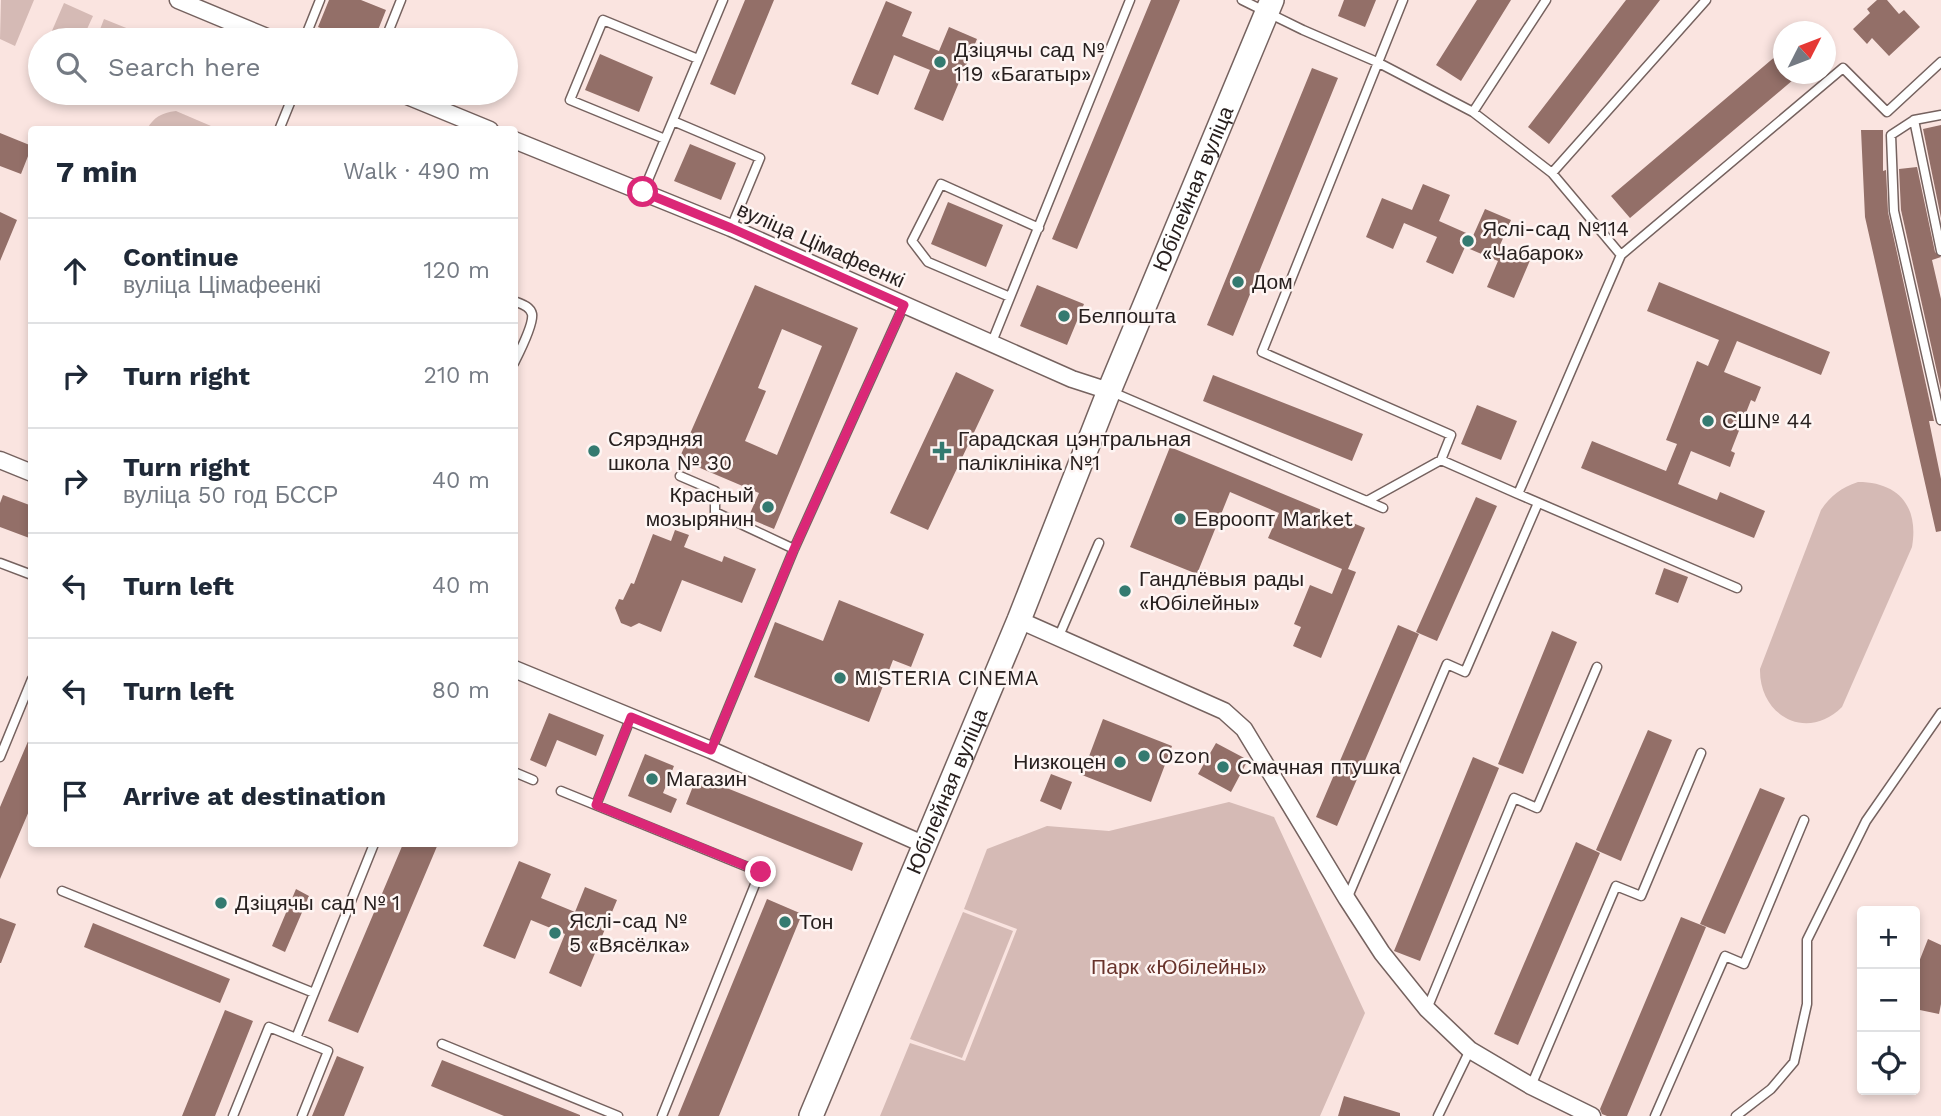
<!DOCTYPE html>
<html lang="en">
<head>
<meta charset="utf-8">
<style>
	:root { --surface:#fff; --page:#f6f6f7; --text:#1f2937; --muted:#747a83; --line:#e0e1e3 }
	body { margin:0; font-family:"Work Sans",sans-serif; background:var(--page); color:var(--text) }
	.controls { position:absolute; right:21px; bottom:21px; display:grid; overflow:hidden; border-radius:7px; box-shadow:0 4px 10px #0003 }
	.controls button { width:63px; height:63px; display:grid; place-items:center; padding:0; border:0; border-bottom:2px solid var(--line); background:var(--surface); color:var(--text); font:35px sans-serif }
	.compass { position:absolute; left:1773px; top:21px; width:63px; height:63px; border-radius:50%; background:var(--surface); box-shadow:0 4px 10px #0003; rotate:48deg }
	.stop { position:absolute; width:21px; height:21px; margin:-16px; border:5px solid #db2777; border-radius:50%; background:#fff }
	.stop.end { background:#db2777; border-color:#fff; box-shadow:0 2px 7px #0008 }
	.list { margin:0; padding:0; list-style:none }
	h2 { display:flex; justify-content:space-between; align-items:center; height:91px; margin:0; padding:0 28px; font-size:30px }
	h2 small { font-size:23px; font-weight:400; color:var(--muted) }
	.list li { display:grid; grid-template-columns:46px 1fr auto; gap:21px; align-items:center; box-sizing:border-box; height:105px; padding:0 28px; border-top:2px solid var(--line) }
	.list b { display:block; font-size:26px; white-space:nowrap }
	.list p { margin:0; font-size:23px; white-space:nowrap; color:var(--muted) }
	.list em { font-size:23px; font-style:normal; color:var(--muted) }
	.icon { flex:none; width:38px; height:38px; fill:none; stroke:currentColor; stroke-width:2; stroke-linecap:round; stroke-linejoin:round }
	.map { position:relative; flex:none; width:1941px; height:1116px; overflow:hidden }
	.search { position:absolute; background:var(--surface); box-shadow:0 4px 10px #0003; left:28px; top:28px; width:490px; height:77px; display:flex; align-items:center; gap:18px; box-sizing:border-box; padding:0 24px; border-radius:38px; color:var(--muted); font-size:26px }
	.panel { position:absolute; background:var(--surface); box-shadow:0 4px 10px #0003; left:28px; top:126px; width:490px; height:721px; border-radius:7px }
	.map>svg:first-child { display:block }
	.green { fill:#d5bab5 }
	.building { fill:#936f68; fill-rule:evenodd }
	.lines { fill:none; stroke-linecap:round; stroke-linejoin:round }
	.lane-casing { stroke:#75625f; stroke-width:11 }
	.street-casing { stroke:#75625f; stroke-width:19 }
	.secondary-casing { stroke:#75625f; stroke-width:26 }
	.lane { stroke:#fff; stroke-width:8 }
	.street { stroke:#fff; stroke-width:16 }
	.secondary { stroke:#fff; stroke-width:23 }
	.route { stroke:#db2777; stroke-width:9 }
	.poi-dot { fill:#347a70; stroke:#fef5f3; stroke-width:2.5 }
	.labels { text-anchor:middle; stroke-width:5; stroke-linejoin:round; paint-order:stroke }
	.poi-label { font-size:21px; fill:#28201f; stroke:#fef5f3; text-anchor:start }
	.street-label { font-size:21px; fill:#28201f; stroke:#fef5f3 }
	.park-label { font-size:21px; fill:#68332b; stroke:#fef5f3 }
</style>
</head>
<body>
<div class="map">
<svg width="1941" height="1116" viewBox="0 0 1941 1116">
	<rect width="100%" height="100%" fill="#fae4e0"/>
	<path class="green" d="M1,0H34L15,46L0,39Z
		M64,3L93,16L82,40H48Z
		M104,19L156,40H96Z
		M176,111L218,129H147C154,117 161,113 176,111Z
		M1858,482C1899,482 1919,507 1912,547L1842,707C1807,742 1759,716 1760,669L1821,510C1831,495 1841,488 1858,482Z
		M1229,802L1274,817L1365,1013L1320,1116H880L910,1043L965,1061L1017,929L964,909L987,849L1047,826L1109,831Z
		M963,912L1013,931L962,1058L910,1039Z"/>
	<path class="building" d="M329,0H361L386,10L374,40H350L318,27Z
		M745,0H774L735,95L710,84Z
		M1151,0H1180L1077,249L1052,239Z
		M1344,0H1376L1365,27L1338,16Z
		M1477,0H1511L1461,81L1436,65Z
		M1626,0H1660L1549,144L1528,127Z
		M1877,0H1887L1899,14L1904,10L1920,27L1889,56L1872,38L1867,44L1853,29L1870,13L1867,9Z
		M886,1L912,12L902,36L939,51L949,27L977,39L943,121L914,109L930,70L894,55L878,95L851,84Z
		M1783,50V74H1800L1630,218L1611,196Z
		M600,54L653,77L639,112L585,90Z
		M1312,68L1338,78L1233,336L1207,325Z
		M1941,125V218L1923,129Z
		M1861,130H1883V171L1886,170L1888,212L1934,421H1929L1941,479V531L1936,532L1865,217Z
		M0,133L32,146L21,174L0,166Z
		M690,144L736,163L721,200L674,181Z
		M1917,167L1935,252L1941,257L1932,260L1941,299V390L1901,210L1899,169Z
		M1423,184L1450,195L1439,221L1473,236L1485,209L1511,220L1500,245L1531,258L1514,298L1487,287L1498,261L1465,247L1453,274L1426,262L1437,237L1404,223L1393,249L1366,237L1382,198L1412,210Z
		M948,202L1003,225L986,267L931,244Z
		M0,212L17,220L0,261Z
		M1659,282L1830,352L1821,375L1737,341L1724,372L1761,387L1755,402L1751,400L1731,451L1735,453L1730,467L1691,451L1678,484L1717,500L1720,492L1765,511L1754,538L1581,468L1592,441L1666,471L1677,444L1666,440L1697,361L1708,366L1719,340L1647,311Z
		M755,285L858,328L774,529L748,518L759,493L679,459ZM782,329L822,346L777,455L745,441L766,391L758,388Z
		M1037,285L1084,304L1067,345L1020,326Z
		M956,372L994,390L928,530L890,513Z
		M1213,375L1363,434L1352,461L1203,401Z
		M1477,405L1517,421L1501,460L1461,444Z
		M1170,447L1365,528L1348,569L1356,572L1321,658L1293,646L1301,627L1294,624L1310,585L1332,594L1342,569L1268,538L1279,513L1230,492L1197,574L1130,547Z
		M3,495L32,506V539L0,527V503Z
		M1476,497L1497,506L1437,641L1416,632Z
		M675,530L689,535L684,547L722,562L724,556L756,569L742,603L682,580L661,632L639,623L631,627L621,623L615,608L619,599L623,600L631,583L634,584L653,534L671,541Z
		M1664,568L1688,577L1678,603L1655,594Z
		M839,600L924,634L911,667L893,660L869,722L754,677L775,622L823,641Z
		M1398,625L1419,634L1337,826L1316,817Z
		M1552,631L1577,642L1523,774L1498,764Z
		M549,713L604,735L596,756L557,740L546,767L530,760Z
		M1103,719L1172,746L1151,802L1082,775Z
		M1648,730L1672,740L1621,861L1596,850Z
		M32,732V804L0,879V807Z
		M1216,743L1248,760L1231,792L1198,774Z
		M645,754L674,766L663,793L677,799L671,813L628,796Z
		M1473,757L1499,768L1420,961L1394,951Z
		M1051,774L1072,782L1061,810L1040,801Z
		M697,776L863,843L852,871L686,804Z
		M1760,788L1785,798L1725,934L1700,924Z
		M1576,842L1600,853L1518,1045L1494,1034Z
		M403,844H438L358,1033L328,1021Z
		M519,861L551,874L541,898L575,912L585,887L617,900L581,987L549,973L565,934L531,920L515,959L483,946Z
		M296,889L309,896L285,952L272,946Z
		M767,899L802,914L719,1116H678Z
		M1681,917L1706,927L1627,1116H1607L1602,1114L1600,1109Z
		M0,918L16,924L1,963H0Z
		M93,923L230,979L220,1003L84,947Z
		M1928,939L1941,945V1004L1939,1014L1915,1009L1920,974L1915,972Z
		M225,1010L253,1021L215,1116H182Z
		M337,1056L364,1067L344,1116H312Z
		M442,1060L580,1115V1116H504L431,1086Z
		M1344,1096L1400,1113V1116H1338Z"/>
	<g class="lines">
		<g class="lane-casing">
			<path id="lane" d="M1242,0L1303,30L1377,62L1473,112L1552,173L1621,255
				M1403,0L1262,352L1451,435L1441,460
				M304,40L320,0
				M385,40L401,0
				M1473,112L1546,0
				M1941,115L1914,120L1891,135L1894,211L1941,420
				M1914,120L1941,251
				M673,121L760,158L731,228
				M279,130L294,93
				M665,139L570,100L603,20L698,59
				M1552,173L1706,0
				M643,192L723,0
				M1010,297L928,262L912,241L941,184L1039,228
				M514,301C521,304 530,306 532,314C534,324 519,353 514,363
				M992,342L1130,0
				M1112,392L1383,508
				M680,476L715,491V512L794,549
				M1518,494L1737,588
				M1367,501L1441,460L1518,494L1621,255L1843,68L1887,112L1941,62
				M0,563L32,575
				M1059,636L1099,543
				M711,750L794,549L904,305
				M0,757L32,679
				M514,772L533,780
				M561,791L760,872L662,1116
				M596,805L631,717
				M62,891L314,993
				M1347,899L1447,664L1465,672L1538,503
				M1427,1009L1514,798L1537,808L1597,667
				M296,1038L374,844
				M442,1044L618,1116
				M1531,1086L1616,886L1641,896L1701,753
				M233,1116L269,1027L328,1051L302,1116
				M1438,1116L1470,1050
				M1655,1116L1725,956L1744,964L1804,820
				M1736,1116L1771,1089L1794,1062L1807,1004V940L1866,821L1941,713"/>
		</g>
		<g class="street-casing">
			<path id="street" d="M178,0L274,40
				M400,93L490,130
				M514,140L731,228L1072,379L1109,391
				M0,460L32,473
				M1019,620L1224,711L1244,729L1347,899L1382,953L1427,1009L1470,1050L1531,1086L1592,1116
				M514,669L711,750L925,845"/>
		</g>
		<g class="secondary-casing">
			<g id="secondary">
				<path id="s1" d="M811,1116L1019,620L1109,391L1272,0"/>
			</g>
		</g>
		<use href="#lane" class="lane"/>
		<use href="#street" class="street"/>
		<use href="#secondary" class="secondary"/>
	</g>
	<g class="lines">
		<path class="route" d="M643,192L731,228L904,305L794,549L711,750L631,717L596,805L761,872"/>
	</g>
	<g class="poi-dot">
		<circle cx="940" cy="62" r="7"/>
		<circle cx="1468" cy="241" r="7"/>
		<circle cx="1238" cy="282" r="7"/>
		<circle cx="1064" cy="316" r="7"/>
		<circle cx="1708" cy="421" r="7"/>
		<circle cx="594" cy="451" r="7"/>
		<path d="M938.5 440.5h7v7h7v7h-7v7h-7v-7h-7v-7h7z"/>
		<circle cx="768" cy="507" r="7"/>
		<circle cx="1180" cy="519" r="7"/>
		<circle cx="1125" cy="591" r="7"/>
		<circle cx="840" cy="678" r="7"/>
		<circle cx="1144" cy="756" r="7"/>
		<circle cx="1120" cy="762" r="7"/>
		<circle cx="1223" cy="767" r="7"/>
		<circle cx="652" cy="779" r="7"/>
		<circle cx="221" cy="903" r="7"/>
		<circle cx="785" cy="922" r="7"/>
		<circle cx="555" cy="933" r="7"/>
	</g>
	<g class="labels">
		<g class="poi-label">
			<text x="954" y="57">Дзіцячы сад №<tspan x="954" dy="24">119 «Багатыр»</tspan></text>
			<text x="1482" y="236">Яслі-сад №114<tspan x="1482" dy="24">«Чабарок»</tspan></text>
			<text x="1252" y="289">Дом</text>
			<text x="1078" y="323">Белпошта</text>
			<text x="1722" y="428">СШ№ 44</text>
			<text x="608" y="446">Сярэдняя<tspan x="608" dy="24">школа № 30</tspan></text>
			<text x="958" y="446">Гарадская цэнтральная<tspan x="958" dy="24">паліклініка №1</tspan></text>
			<text x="754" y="502" text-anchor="end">Красный<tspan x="754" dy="24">мозырянин</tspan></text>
			<text x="1194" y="526">Евроопт Market</text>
			<text x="1139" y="586">Гандлёвыя рады<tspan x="1139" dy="24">«Юбілейны»</tspan></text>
			<text x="854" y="685">MISTERIA CINEMA</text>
			<text x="1158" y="763">Ozon</text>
			<text x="1106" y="769" text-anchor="end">Низкоцен</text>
			<text x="1237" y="774">Смачная птушка</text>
			<text x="666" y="786">Магазин</text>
			<text x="235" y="910">Дзіцячы сад № 1</text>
			<text x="569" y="928">Яслі-сад №<tspan x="569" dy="24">5 «Вясёлка»</tspan></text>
			<text x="799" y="929">Тон</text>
		</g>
		<g class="street-label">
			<text dy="7" stroke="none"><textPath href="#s1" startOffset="1003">Юбілейная вуліца</textPath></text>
			<text transform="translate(821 245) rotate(24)" y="7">вуліца Цімафеенкі</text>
			<text dy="7" stroke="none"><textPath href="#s1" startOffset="352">Юбілейная вуліца</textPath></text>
		</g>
		<g class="park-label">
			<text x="1179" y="974">Парк «Юбілейны»</text>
		</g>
	</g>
</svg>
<div class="controls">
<button>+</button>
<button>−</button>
<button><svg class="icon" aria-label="locate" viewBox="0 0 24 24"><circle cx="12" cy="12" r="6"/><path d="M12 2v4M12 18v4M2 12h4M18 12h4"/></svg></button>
</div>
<svg class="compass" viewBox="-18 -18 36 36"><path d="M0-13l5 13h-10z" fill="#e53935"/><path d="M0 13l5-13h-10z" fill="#747a83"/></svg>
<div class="stop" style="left:643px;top:192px"></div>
<div class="stop end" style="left:761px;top:872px"></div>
<div class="search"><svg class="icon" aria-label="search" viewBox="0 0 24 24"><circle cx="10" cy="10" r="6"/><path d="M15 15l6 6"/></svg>Search here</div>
<section class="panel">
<h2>7 min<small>Walk · 490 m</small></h2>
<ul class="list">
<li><svg class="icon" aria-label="ahead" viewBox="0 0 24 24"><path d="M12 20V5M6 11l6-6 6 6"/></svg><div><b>Continue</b><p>вуліца Цімафеенкі</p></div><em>120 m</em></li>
<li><svg class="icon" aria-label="right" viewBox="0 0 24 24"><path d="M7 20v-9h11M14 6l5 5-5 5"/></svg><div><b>Turn right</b></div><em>210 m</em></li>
<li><svg class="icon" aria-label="right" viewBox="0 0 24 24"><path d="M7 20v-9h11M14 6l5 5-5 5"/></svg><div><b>Turn right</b><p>вуліца 50 год БССР</p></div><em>40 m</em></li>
<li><svg class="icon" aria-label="left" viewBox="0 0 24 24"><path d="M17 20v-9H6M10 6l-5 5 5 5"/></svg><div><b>Turn left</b></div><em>40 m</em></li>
<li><svg class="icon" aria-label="left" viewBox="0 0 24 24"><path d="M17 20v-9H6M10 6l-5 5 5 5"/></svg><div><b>Turn left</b></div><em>80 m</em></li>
<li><svg class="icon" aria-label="arrive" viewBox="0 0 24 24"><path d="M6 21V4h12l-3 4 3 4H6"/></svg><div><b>Arrive at destination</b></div></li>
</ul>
</section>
</div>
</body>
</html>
